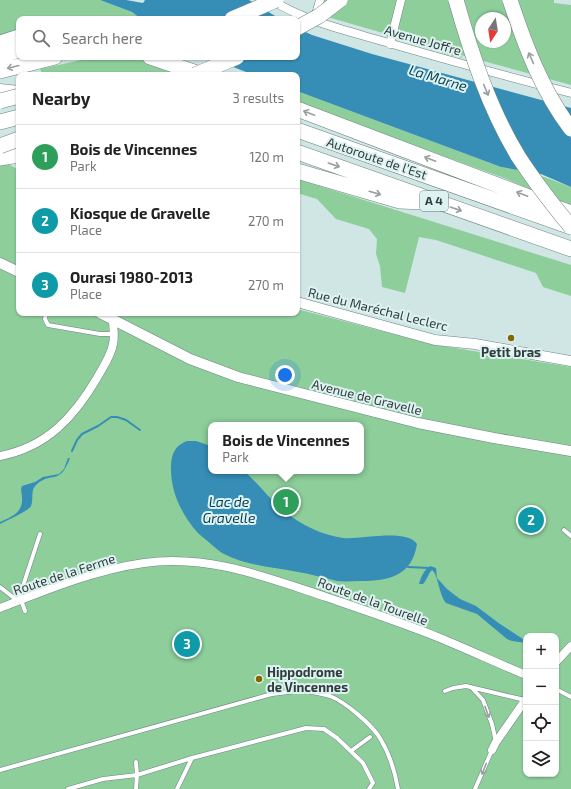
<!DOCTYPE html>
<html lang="en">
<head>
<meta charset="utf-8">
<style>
	:root { --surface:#fff; --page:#f6f6f6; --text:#222; --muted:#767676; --line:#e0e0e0; --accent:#856700 }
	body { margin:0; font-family:"Exo 2",sans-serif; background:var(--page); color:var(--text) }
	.controls { position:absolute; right:12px; bottom:12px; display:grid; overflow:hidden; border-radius:8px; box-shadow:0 1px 3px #0004 }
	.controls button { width:36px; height:36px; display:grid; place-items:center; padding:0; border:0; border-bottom:1px solid var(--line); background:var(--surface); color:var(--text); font:20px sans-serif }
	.compass { position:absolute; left:475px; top:12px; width:36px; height:36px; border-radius:50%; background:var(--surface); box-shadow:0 1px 3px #0004; rotate:192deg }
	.you { position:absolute; left:285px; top:375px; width:14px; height:14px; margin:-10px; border:3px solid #fff; border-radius:50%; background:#1a73e8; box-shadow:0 0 0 6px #1a73e833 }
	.badge { display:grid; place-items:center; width:26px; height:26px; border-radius:50%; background:var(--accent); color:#fff; font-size:13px; font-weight:700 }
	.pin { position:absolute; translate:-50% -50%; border:2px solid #fff; box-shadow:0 1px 4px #0006 }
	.popup { position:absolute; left:208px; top:422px; width:156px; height:52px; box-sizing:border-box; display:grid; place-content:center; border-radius:8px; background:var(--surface); filter:drop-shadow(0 1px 3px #0005); font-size:13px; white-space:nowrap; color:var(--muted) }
	.popup b { font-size:15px; color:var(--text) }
	.popup::after { content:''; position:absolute; left:50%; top:100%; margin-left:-8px; border:8px solid transparent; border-top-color:var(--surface) }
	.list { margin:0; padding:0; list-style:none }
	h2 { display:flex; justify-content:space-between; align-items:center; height:52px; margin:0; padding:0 16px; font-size:17px }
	h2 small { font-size:13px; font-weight:400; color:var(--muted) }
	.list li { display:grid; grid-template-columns:26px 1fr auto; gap:12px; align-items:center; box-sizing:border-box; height:64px; padding:0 16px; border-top:1px solid var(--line) }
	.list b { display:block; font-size:15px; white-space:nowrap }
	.list p { margin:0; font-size:13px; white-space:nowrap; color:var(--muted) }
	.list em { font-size:13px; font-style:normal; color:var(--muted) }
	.icon { flex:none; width:22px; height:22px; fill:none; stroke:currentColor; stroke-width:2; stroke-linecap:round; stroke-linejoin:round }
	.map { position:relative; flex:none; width:571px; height:789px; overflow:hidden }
	.search { position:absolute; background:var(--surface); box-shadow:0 1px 3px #0004; left:16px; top:16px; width:284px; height:44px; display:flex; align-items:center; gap:10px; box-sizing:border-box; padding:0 14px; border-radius:8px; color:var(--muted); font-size:15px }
	.panel { position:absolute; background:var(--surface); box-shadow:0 1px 3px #0004; left:16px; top:72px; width:284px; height:244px; border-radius:8px }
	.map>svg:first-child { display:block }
	.green { fill:#8dce9b; fill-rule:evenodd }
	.water { fill:#368eb7 }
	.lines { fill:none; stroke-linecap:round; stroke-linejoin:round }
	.stream { stroke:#368eb7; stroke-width:2 }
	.service-casing { stroke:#6f8482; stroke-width:5 }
	.minor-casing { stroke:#6f8482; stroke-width:9 }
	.tertiary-casing { stroke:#6f8482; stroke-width:11 }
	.motorway-casing { stroke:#6f8482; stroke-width:16 }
	.service { stroke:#fff; stroke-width:4 }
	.minor { stroke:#fff; stroke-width:8 }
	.tertiary { stroke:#fff; stroke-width:10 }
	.motorway { stroke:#fff; stroke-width:15 }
	.motorway-bridge-casing { stroke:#6f8482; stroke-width:16; stroke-linecap:butt }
	.motorway-bridge { stroke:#fff; stroke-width:15 }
	.oneway { stroke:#999e9e }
	.poi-dot { fill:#856700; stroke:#dcf3f1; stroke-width:1.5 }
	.labels { text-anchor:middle; stroke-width:4; stroke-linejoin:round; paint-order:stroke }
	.shield { fill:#dcf3f1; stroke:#667372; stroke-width:1 }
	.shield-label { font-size:12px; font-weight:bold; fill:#333c3c }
	.street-label { font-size:13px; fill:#333c3c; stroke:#dcf3f1 }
	.poi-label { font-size:13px; font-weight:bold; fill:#333c3c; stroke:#dcf3f1 }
	.water-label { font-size:14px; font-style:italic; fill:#093d53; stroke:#dcf3f1 }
</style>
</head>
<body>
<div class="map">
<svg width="571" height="789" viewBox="0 0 571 789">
	<rect width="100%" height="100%" fill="#cfe6e4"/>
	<path class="green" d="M0,0H100L132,12L141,19H19V33L0,39Z
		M324,0H554V3L571,5V85L461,55L462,58L442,53V50L324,16L321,12ZM481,18H505V42H481Z
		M95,57H134L182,75H138L109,73L43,75L40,69Z
		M297,91L501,167L520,170L534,191L504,178L297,103Z
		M0,163L10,165L19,170V313H297V309L431,344L571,367V789H0ZM211,425H361V471H211ZM526,636H556V774H526Z
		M536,174L571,187V210L560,206Z
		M297,179L571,265V296L543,287L536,273L436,240L419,237L405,293L382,287L380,266L376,254L377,239L369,229L336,219L317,199L297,193Z"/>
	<path class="water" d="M100,0H126L143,3L145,0H249L280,19H141L132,12Z
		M297,28L312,35L372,54L571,108V187L541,174L501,167L297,91V75H254L207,57H297Z
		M187,441H196L211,446V471H244C259,484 270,500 285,512C302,525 322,535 343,538C361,540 406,528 417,544C412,576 389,581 361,581C353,581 344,582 337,581C324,578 311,574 298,572C274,567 247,566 224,554C220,552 216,548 212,545C208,541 202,537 198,533C183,517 171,493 171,470C171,457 173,446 187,441Z
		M68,458H70C59,487 52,470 36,485C30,491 34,499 31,506C30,510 6,521 0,524V522C11,517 23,513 22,498C22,493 20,490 22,486L35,482L43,477L59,474L64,469Z
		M430,566L436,568L437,578L447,589L460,599L476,606L500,624L526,641V643L512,641L507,639L477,614L446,603C439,595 438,574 432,570C428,574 427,580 423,584H419C421,577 424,570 430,566Z"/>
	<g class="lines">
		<path class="stream" d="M72,451L77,440L82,434L98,426L111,417H117L126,420L140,430
			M408,567L429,568
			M556,652L558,653"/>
		<g class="service-casing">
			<path id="service" d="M46,313L45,319L48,325L100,334H114
				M564,530L571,536
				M0,587L18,601L40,534
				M21,600L25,611
				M471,687L483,700L492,724L496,742
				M556,689L571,697
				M445,691L453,688L466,686L525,700
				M351,751L370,737
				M136,762L137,775L192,758
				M0,770L272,694C282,693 292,691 302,691C310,691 322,694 330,696C345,702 373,725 381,740C390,755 395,772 398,789
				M68,789L103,779L137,775L136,789
				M177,789L192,758L306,728L324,729L337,738L363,763L373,783L369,789
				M475,789L492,750"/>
		</g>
		<g class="minor-casing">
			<path id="minor" d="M273,1C304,20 340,29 375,39C440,58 505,76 571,93
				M315,18L320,0
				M390,44L401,0
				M0,456C47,447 74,417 97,378C103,367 111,356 113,344C115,336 113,328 113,320
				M0,608C46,590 94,570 144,563C208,554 266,577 326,597C364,610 403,623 440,638C469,650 497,663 526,675
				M556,662L571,646
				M492,750L496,742L526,699"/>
		</g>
		<g class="tertiary-casing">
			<path id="tertiary" d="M0,89L19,91
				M0,263L19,272
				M297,302L435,340L475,344L571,361
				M100,313L190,359L238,377L418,423L494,438L571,451"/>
		</g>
		<g class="motorway-casing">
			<path id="motorway" d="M0,43L19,37
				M0,56L19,50
				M150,57L203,75
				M0,71L55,57
				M297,109L571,213
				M0,122L19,117
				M297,130L571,227
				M297,152L571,249
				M0,158L19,155
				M297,171L400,201L424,202"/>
		</g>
		<use href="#service" class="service"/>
		<use href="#minor" class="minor"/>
		<use href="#tertiary" class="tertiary"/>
		<use href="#motorway" class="motorway"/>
		<g class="motorway-bridge-casing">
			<path id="motorway-bridge" d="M456,0C471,53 489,108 518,156C534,181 552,204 571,227
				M510,0C525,45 542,91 571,129
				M232,19L276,0
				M297,28L319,16L340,0
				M195,75L237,57
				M0,101L19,96
				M0,146L19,139"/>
		</g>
		<use href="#motorway-bridge" class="motorway-bridge"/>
	</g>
	<defs><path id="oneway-shaft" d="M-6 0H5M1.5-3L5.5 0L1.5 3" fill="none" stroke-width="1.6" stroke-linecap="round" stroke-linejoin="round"/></defs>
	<g class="oneway">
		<use href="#oneway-shaft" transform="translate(531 58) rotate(-114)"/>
		<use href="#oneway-shaft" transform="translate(13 67) rotate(166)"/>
		<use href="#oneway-shaft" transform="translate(486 90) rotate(67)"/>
		<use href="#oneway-shaft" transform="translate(309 113) rotate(-159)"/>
		<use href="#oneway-shaft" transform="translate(430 159) rotate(-159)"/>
		<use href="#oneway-shaft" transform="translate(334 165) rotate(19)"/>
		<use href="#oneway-shaft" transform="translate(375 193) rotate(16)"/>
		<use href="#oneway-shaft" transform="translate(522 194) rotate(-159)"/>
		<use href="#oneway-shaft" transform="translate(456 209) rotate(19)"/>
		<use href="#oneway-shaft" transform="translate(487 712) rotate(70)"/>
		<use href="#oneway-shaft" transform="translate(484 769) rotate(112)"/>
	</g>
	<g class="poi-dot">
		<circle cx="511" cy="338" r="4"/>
		<circle cx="259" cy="679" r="4"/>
	</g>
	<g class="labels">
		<rect class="shield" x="420" y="191" width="28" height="20" rx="3"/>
		<g class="shield-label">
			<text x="434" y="205">A 4</text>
		</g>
		<g class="street-label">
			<text transform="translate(423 40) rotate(16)" y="5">Avenue Joffre</text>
			<text transform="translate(377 158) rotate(19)" y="5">Autoroute de l’Est</text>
			<text transform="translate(378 309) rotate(14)" y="5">Rue du Maréchal Leclerc</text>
			<text transform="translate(367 397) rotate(14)" y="5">Avenue de Gravelle</text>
			<text transform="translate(64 574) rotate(-18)" y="5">Route de la Ferme</text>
			<text transform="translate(373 601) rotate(20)" y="5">Route de la Tourelle</text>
		</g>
		<g class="poi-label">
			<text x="511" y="357">Petit bras</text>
			<text x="267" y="677" text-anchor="start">Hippodrome<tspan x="267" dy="15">de Vincennes</tspan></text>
		</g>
		<g class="water-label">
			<text transform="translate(438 78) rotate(17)" y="5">La Marne</text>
			<text x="229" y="507">Lac de<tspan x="229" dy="16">Gravelle</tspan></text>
		</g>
	</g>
</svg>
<div class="controls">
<button>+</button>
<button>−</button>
<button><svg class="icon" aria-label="locate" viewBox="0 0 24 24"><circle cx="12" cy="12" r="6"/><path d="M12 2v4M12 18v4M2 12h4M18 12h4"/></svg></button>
<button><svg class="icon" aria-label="layers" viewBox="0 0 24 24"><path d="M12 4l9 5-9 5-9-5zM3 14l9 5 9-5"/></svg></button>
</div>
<svg class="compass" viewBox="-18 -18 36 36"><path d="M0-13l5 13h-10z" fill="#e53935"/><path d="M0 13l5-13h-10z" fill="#767676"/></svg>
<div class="you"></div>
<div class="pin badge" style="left:286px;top:502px;background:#2e9e5b">1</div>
<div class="popup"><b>Bois de Vincennes</b>Park</div>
<div class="pin badge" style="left:531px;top:520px;background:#0f9aa8">2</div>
<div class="pin badge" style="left:187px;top:644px;background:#0f9aa8">3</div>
<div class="search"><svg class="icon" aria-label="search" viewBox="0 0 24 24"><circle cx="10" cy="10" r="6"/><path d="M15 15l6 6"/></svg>Search here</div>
<section class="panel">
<h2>Nearby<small>3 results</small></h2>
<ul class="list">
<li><span class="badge" style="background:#2e9e5b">1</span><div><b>Bois de Vincennes</b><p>Park</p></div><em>120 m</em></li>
<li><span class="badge" style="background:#0f9aa8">2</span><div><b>Kiosque de Gravelle</b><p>Place</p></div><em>270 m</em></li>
<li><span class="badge" style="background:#0f9aa8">3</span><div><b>Ourasi 1980-2013</b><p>Place</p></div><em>270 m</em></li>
</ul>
</section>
</div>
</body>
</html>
